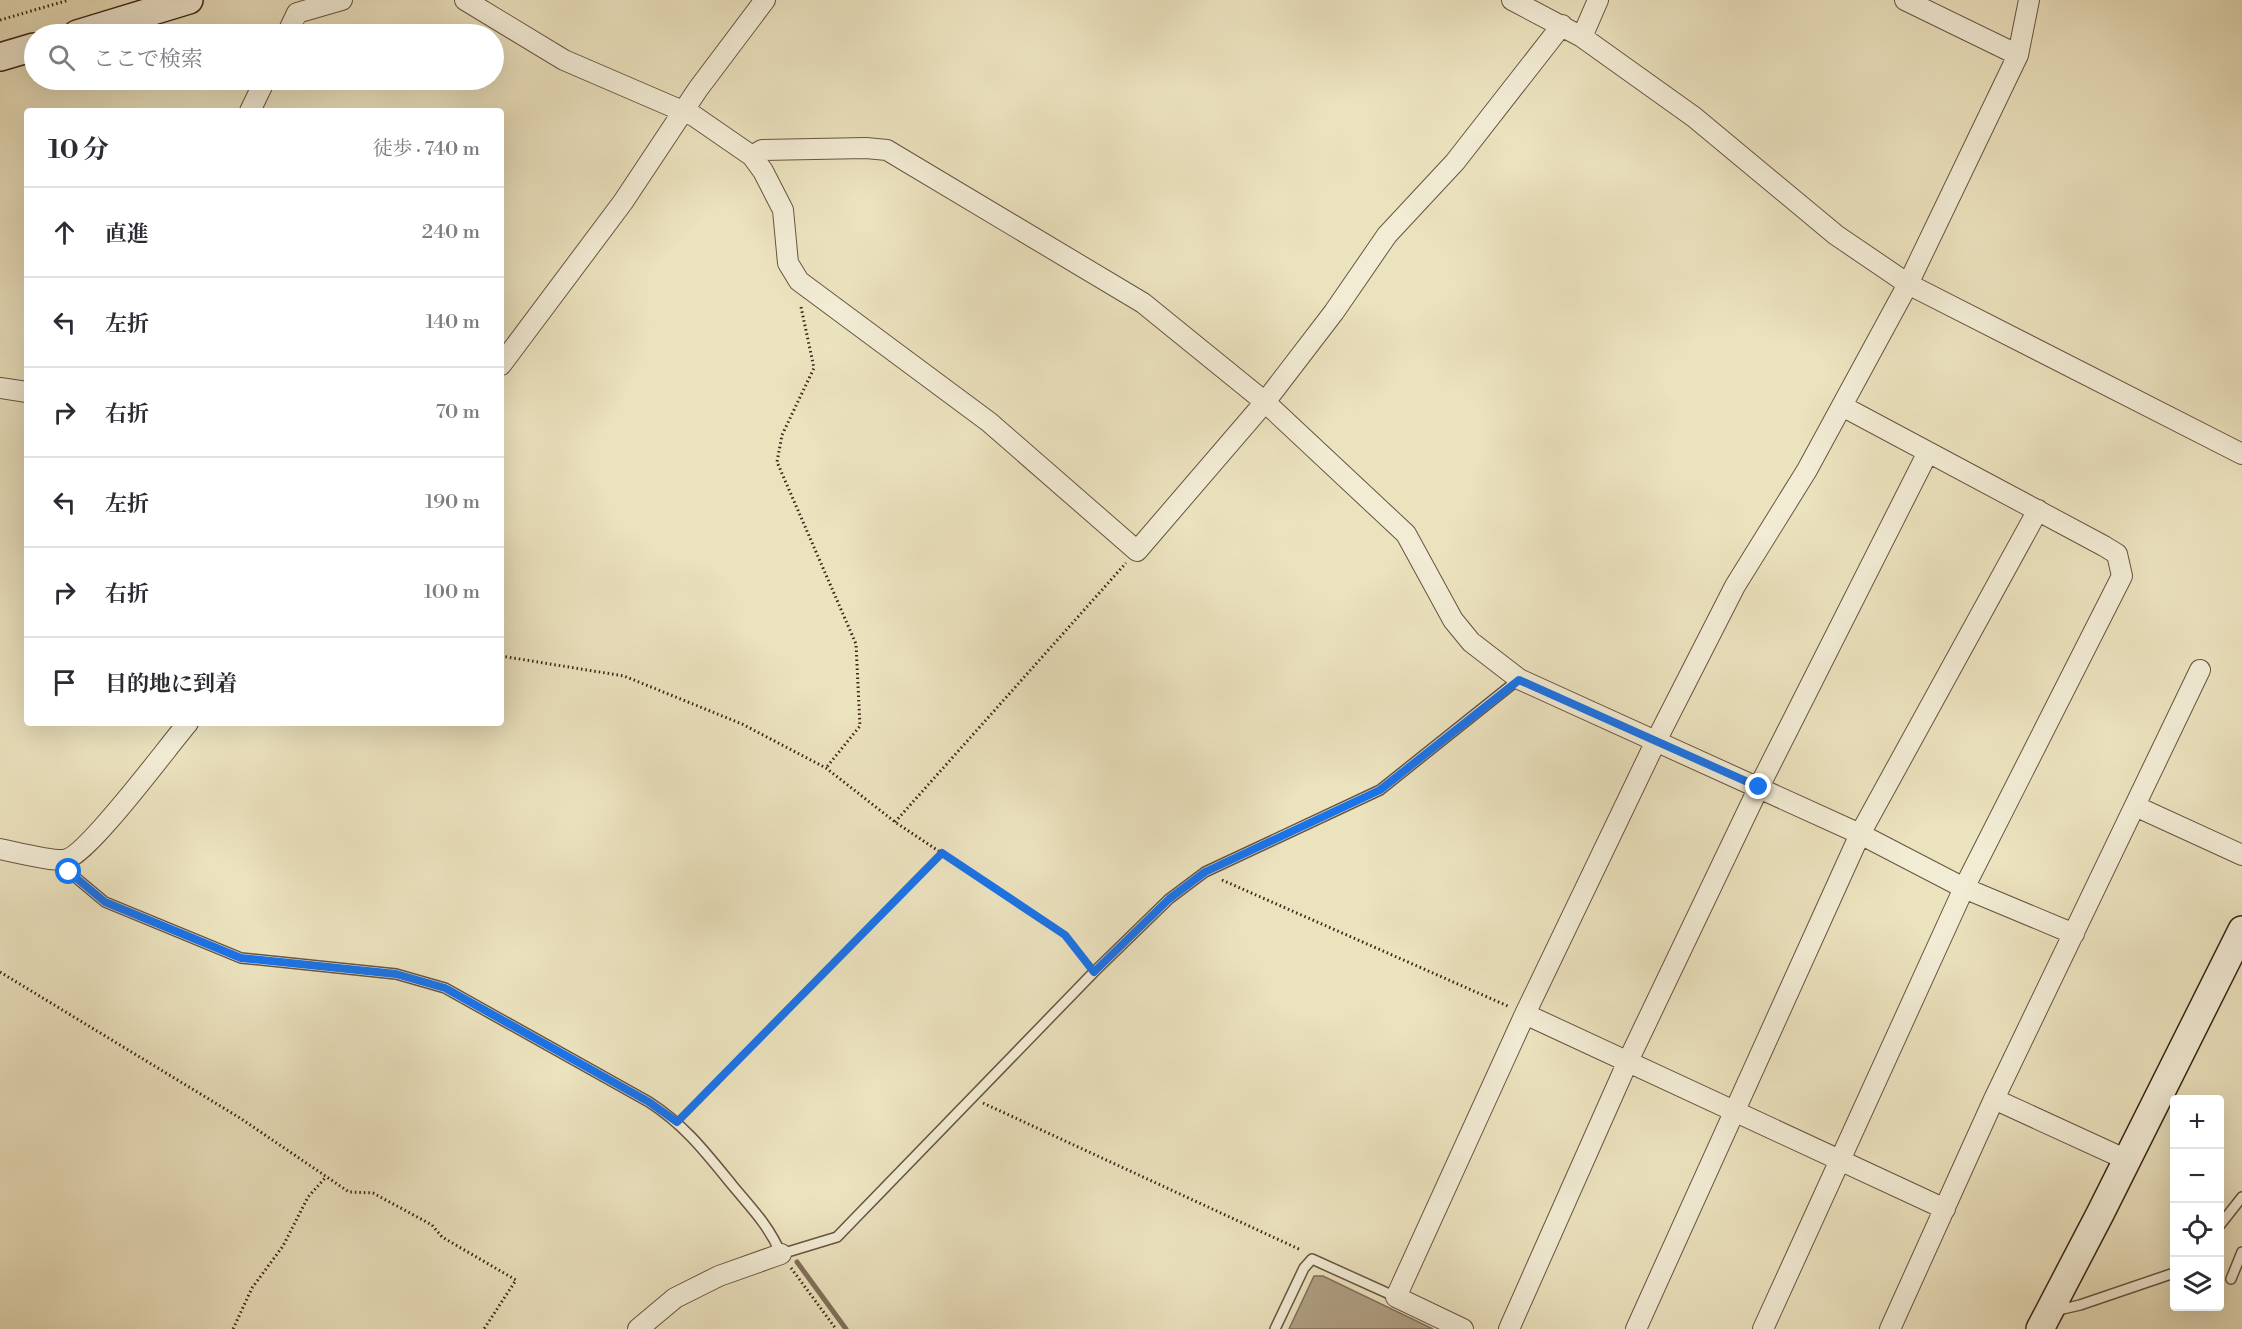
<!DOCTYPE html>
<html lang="ja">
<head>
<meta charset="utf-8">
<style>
	:root { --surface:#fff; --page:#f7f7f7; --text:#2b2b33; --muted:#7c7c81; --line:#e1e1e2 }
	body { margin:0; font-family:"Libre Bodoni","Noto Serif JP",serif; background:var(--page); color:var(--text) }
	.controls { position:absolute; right:18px; bottom:18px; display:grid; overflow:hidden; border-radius:6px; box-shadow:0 6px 24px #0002 }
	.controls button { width:54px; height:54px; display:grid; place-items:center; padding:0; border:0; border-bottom:2px solid var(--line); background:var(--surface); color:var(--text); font:30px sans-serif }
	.stop { position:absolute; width:18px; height:18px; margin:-14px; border:4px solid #1a73e8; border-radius:50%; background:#fff }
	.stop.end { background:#1a73e8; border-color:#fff; box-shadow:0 2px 6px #0008 }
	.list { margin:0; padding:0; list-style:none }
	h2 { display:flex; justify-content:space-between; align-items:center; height:78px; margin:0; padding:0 24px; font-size:26px }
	h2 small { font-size:20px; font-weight:400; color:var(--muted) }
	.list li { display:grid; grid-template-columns:39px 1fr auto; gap:18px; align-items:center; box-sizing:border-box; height:90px; padding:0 24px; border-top:2px solid var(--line) }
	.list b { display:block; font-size:22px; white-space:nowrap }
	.list em { font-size:20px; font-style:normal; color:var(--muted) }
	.icon { flex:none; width:33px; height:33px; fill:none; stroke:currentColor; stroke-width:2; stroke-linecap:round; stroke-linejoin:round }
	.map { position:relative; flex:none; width:2242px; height:1329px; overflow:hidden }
	.search { position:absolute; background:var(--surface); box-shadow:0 6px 24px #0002; left:24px; top:24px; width:480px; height:66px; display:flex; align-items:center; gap:15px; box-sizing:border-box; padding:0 21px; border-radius:33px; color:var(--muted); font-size:22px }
	.panel { position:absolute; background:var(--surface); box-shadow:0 6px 24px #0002; left:24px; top:108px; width:480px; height:618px; border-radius:6px }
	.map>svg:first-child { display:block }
	.water { fill:#b0a185; stroke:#826f59; stroke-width:1.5 }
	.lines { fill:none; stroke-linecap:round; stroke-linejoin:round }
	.stream { stroke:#826f59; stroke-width:5 }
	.lane-casing { stroke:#685441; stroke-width:12 }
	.street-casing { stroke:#685441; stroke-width:22 }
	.secondary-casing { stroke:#3c2417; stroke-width:30 }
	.path { stroke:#3c2417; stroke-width:3; stroke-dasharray:1.5 3; stroke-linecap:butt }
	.lane { stroke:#f2ecd5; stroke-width:9 }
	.street { stroke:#f2ecd5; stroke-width:20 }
	.secondary { stroke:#f2ecd5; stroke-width:27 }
	.route { stroke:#1a73e8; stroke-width:8 }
</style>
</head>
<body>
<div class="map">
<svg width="2242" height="1329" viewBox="0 0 2242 1329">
	<rect width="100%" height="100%" fill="#ebe2be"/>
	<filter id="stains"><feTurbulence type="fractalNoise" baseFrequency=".00333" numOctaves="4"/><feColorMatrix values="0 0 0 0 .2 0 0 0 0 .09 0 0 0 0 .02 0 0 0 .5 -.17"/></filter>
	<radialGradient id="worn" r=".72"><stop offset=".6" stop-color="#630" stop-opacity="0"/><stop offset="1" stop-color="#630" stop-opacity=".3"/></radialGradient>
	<path class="water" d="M1314,1276H1323L1433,1329H1289Z"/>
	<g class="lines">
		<path class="stream" d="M797,1262L846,1329"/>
		<g class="lane-casing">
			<path id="lane" d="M65,860L69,872L105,902L241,958L396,974L445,988L649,1102C686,1126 706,1153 733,1186C753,1210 769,1226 781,1254L837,1237L1094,972L1169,899L1205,872L1380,790L1519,679
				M2220,1225L2242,1197
				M2231,1279L2242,1252
				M2054,1311L2080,1305L2174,1273
				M1275,1329L1304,1268L1312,1259L1396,1297"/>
		</g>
		<g class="street-casing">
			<path id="street" d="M465,0L564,60L694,116L752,156L763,171L783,210L788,263L799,281L989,422L1137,551L1265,402L1334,312L1387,235L1455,162L1562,25
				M1512,0L1582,37L1694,117L1836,235L1908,284L2242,454
				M1905,0L2018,55
				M287,34L297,13L342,0
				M1582,37L1598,0
				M250,111L265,80
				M752,156L762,150L866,148L887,150L1143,303L1265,402L1406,534L1453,620L1471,642L1519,679L1860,834L1964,888L2074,934
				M501,365L623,202L698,89L765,0
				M0,388L27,392
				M2135,806L2242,855
				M0,849C15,852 51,861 64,860C87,857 168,746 188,723
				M1525,1014L1945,1209
				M1994,1099L2127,1160
				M638,1329L675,1298L719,1276L781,1254
				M1463,1329L1396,1297L1525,1014L1656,741L1735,586L1807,470L1908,284L2018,55L2029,0
				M1509,1329L1628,1061L1759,787L1928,452
				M1636,1329L1860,834L2038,510
				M1763,1329L1964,888L2122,576L2117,554L2104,546L1842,406
				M1890,1329L1994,1099L2200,670"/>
		</g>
		<g class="secondary-casing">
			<path id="secondary" d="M77,34L189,0
				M0,57L34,47
				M2040,1329L2100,1214L2242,930"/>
		</g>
		<path class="path" d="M0,20L69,0
			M801,307L814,368L782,435L777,462L856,644L860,726L826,768
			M501,656L624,676L742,724L826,768L895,822L1065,935L1086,961
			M895,822L1126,563
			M1222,880L1510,1007
			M0,972L240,1118L349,1192L373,1193L432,1225L442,1237L516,1280L484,1329
			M983,1103L1301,1250
			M684,1114L942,853
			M791,1268L836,1329
			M233,1329L252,1288L283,1246L308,1197L326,1177"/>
		<use href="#lane" class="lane"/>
		<use href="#street" class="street"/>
		<use href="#secondary" class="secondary"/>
	</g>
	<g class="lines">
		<path class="route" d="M69,872L105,902L241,958L396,974L445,988L649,1102L677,1122L942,853L1065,935L1094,972L1169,899L1205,872L1380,790L1519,680L1759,787"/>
	</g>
	<rect width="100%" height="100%" filter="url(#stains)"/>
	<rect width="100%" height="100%" fill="url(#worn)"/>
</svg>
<div class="controls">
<button>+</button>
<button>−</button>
<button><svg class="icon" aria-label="locate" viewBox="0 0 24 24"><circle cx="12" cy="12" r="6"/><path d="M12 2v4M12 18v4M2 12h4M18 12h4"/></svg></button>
<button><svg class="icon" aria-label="layers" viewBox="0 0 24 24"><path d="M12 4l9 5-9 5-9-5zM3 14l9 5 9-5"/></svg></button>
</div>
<div class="stop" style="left:69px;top:872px"></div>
<div class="stop end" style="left:1759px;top:787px"></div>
<div class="search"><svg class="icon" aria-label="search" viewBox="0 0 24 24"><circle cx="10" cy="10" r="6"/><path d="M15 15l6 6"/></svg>ここで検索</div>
<section class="panel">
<h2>10 分<small>徒歩 · 740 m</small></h2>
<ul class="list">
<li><svg class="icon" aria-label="ahead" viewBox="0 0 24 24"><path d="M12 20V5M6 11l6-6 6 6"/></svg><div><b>直進</b></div><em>240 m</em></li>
<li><svg class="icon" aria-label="left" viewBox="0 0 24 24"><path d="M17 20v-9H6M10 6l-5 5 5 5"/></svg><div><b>左折</b></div><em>140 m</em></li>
<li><svg class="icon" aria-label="right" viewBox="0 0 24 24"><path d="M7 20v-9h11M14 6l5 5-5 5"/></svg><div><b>右折</b></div><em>70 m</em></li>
<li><svg class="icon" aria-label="left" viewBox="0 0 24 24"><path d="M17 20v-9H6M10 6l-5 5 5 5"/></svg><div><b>左折</b></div><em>190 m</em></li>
<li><svg class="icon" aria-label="right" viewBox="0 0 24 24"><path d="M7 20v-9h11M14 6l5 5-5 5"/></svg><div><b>右折</b></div><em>100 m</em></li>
<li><svg class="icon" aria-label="arrive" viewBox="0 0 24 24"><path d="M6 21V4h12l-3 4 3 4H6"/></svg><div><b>目的地に到着</b></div></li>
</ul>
</section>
</div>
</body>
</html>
